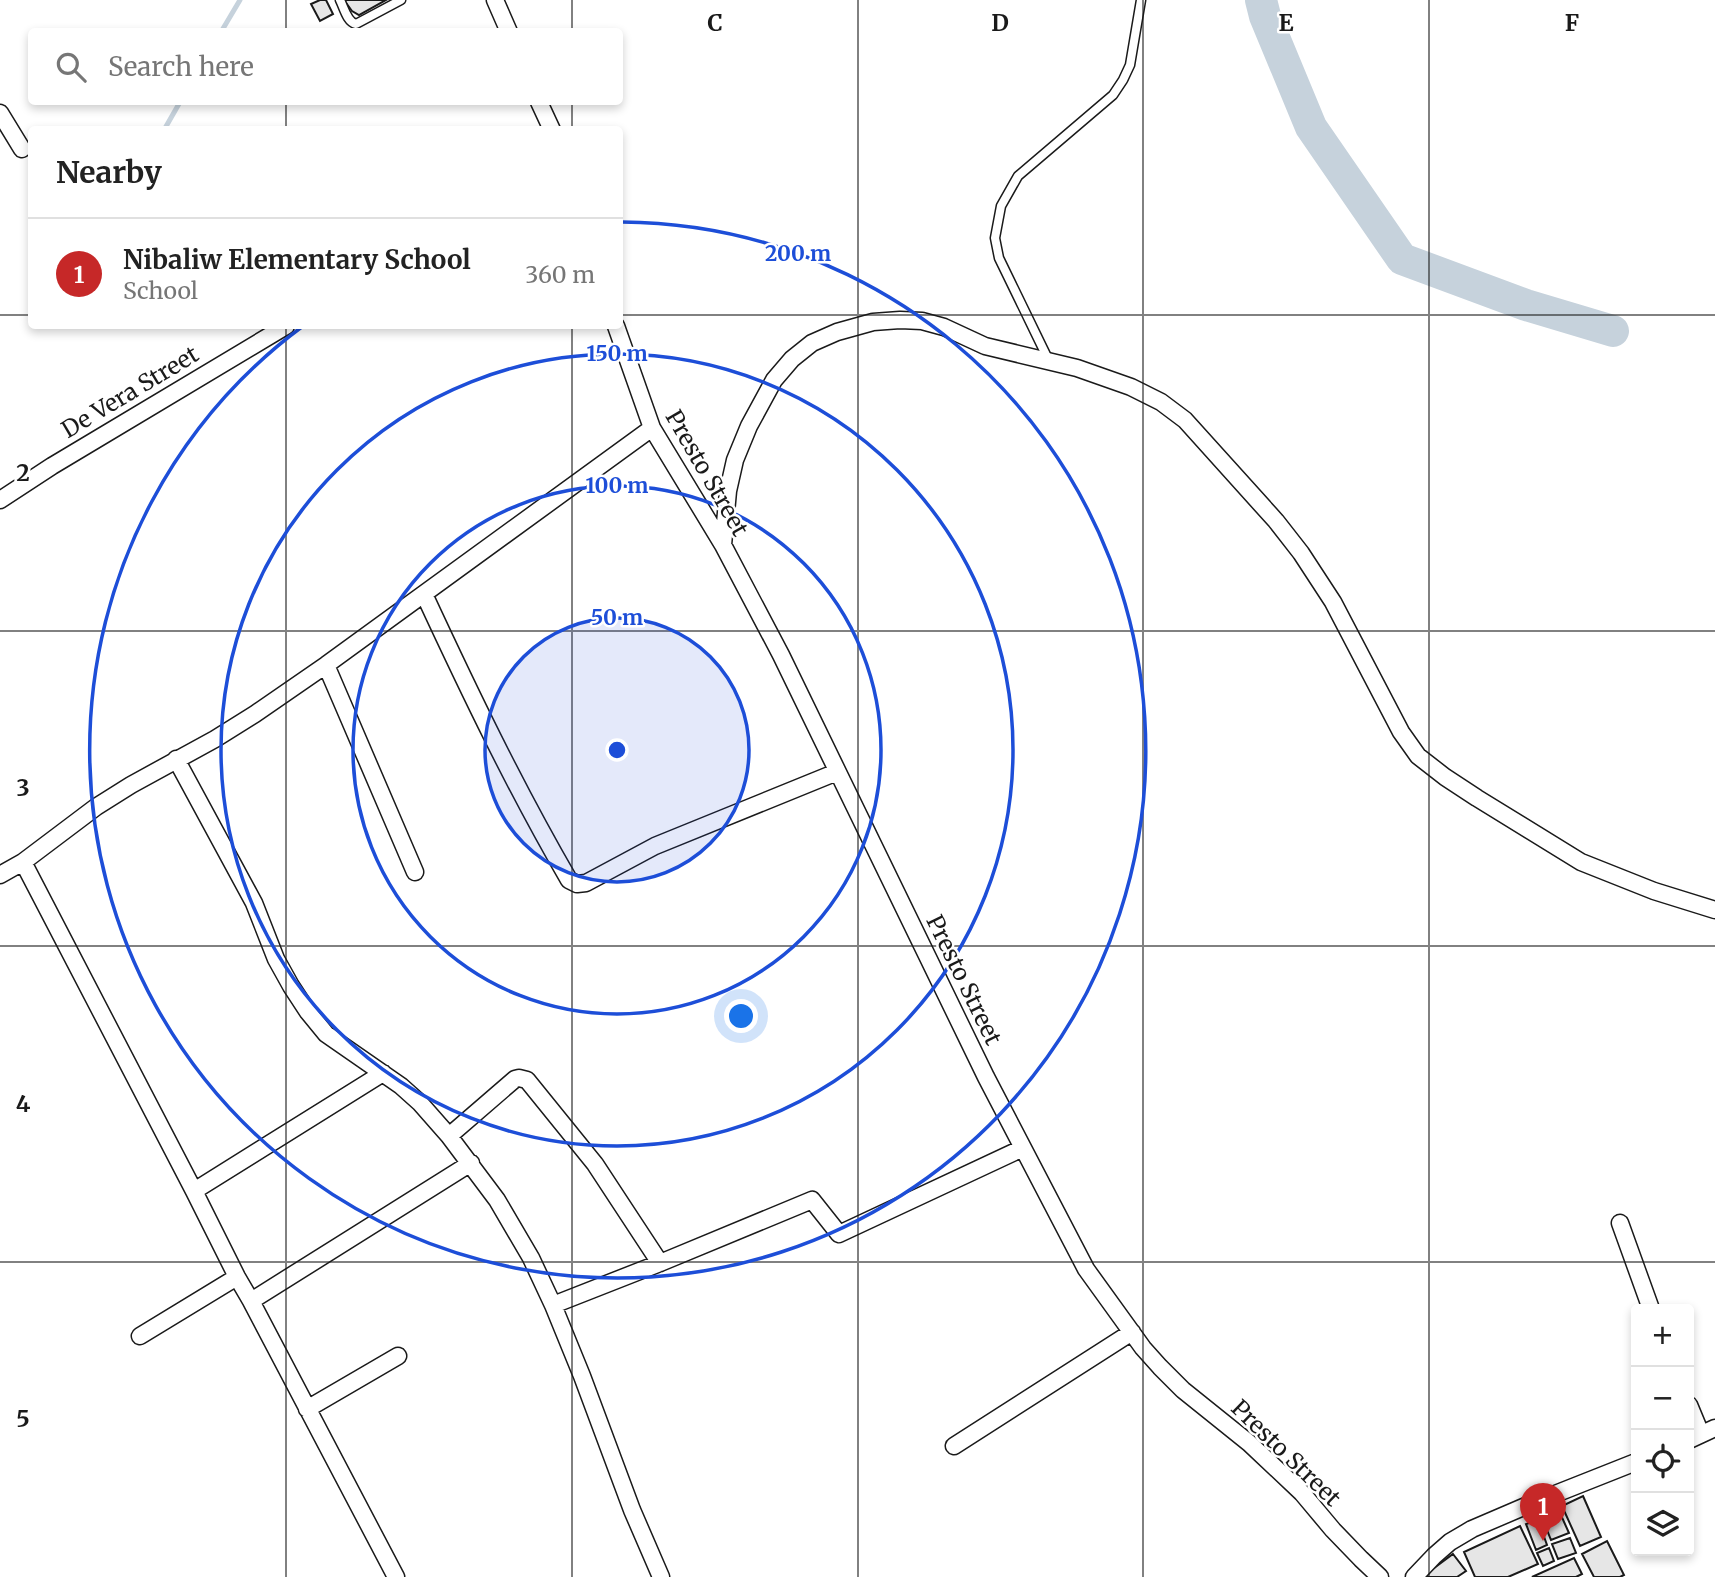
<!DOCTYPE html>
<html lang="en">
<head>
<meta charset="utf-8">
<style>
	:root { --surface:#fff; --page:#f6f6f6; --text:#222; --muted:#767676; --line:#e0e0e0; --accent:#c62828 }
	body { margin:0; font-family:Merriweather,serif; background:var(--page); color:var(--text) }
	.controls { position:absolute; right:21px; bottom:21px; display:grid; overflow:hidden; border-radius:7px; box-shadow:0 4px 10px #0003 }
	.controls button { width:63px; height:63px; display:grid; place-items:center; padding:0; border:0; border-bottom:2px solid var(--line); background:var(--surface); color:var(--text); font:35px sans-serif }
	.you { position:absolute; left:742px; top:1017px; width:24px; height:24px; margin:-18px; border:5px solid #fff; border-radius:50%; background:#1a73e8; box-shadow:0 0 0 10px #1a73e833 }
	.badge { display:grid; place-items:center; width:46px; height:46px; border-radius:50%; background:var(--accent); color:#fff; font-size:23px; font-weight:700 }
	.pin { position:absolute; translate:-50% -58px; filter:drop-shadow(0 2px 4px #0008) }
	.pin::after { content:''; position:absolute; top:37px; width:24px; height:21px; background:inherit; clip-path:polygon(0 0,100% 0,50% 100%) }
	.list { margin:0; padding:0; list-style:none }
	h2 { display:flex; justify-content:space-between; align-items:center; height:91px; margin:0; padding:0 28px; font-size:30px }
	h2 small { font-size:23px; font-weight:400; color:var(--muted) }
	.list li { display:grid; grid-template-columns:46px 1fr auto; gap:21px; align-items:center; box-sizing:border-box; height:112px; padding:0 28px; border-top:2px solid var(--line) }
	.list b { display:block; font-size:26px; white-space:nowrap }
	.list p { margin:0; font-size:23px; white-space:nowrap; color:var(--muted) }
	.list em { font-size:23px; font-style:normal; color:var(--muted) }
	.icon { flex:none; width:38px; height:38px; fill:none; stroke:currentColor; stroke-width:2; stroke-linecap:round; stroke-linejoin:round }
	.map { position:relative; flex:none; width:1715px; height:1577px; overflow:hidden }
	.search { position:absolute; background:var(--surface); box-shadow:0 4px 10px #0003; left:28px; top:28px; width:595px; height:77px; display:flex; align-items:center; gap:18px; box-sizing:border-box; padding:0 24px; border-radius:7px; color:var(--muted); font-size:26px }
	.panel { position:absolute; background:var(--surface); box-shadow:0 4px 10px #0003; left:28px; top:126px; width:595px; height:203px; border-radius:7px }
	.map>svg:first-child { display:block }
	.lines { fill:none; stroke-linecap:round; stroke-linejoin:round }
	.stream { stroke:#c6d2dc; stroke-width:5 }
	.river { stroke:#c6d2dc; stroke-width:32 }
	.building { fill:#e6e6e6; stroke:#1a1a1a; stroke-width:2 }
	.service-casing { stroke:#1a1a1a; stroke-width:11 }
	.minor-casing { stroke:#1a1a1a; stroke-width:19 }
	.service { stroke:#fff; stroke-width:8 }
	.minor { stroke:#fff; stroke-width:16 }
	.grid { fill:none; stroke:#1a1a1a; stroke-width:2; stroke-opacity:0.55 }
	.ring { fill:none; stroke:#1d4ed8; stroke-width:3.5 }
	.labels { text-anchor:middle; stroke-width:5; stroke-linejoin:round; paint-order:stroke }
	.street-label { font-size:23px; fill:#1a1a1a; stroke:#fff }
	.grid-label { font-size:23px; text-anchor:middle; font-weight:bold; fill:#1a1a1a; stroke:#fff; stroke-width:5; stroke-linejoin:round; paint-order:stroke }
	.centre { fill:#1d4ed8; stroke:#fff; stroke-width:3.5 }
	.ring-label { font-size:21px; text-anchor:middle; font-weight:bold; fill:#1d4ed8; stroke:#fff; stroke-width:5; stroke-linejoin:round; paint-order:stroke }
</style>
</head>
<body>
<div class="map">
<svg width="1715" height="1577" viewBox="0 0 1715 1577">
	<rect width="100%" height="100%" fill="#fff"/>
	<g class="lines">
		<path class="stream" d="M221,32L240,0
			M164,130L180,102"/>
		<path class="river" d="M1261,0L1265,16L1311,127L1402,259L1526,305L1613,331"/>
	</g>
	<path class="building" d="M320,0H326L333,14L320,21L311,4Z
		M344,0H386L359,15L352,11Z
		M1583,1496L1601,1537L1580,1546L1562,1506Z
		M1560,1513L1569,1533L1551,1540L1543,1520Z
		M1538,1520L1547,1545L1536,1550L1526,1524Z
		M1520,1526L1538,1564L1508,1577H1475L1464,1552Z
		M1570,1538L1576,1553L1558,1559L1552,1544Z
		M1607,1541L1624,1575L1620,1577H1594L1582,1554Z
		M1549,1548L1554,1561L1543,1566L1537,1553Z
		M1453,1554L1466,1571L1457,1577H1422Z
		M1574,1558L1582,1574L1576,1577H1532Z"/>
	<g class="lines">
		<g class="service-casing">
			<path id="service" d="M340,0C344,8 347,22 356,24L401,0
				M1049,361L999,258L995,238L1001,206L1018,176L1113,95L1123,80L1130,65L1141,0"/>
		</g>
		<g class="minor-casing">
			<path id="minor" d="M495,0L509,32
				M539,102L552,130
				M0,113L22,149
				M616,326L652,428L723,545L781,655L986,1077L1086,1269L1143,1348L1160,1367L1183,1390L1249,1443L1302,1493L1333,1530L1361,1559L1380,1577
				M0,500L52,466L286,326
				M723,545L728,491L735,460L749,426L774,380L792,359L812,343L837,332L873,322L900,320L922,321L944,327L985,346L1077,368L1131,387L1161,402L1185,420L1276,521L1301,553L1333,602L1401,732L1418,756L1445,777L1477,798L1581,862L1654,891L1715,910
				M424,594C469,691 515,787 569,880L577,884L586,883L655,846L837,772
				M326,665L415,872
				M176,759L254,903L276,959L291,986L308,1012L326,1034L401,1086L420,1103L449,1136L497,1200L531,1258L553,1305L582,1376L632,1510L661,1577
				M23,862L194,1191L237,1277L251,1301L396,1577
				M0,875L23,862L96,807L131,785L215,739L255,714L326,665L652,428
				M449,1136L515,1079L519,1078L527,1080L595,1164L660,1263
				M194,1191L383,1073
				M1620,1223L1651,1309
				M251,1301L471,1163
				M553,1305L660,1263L812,1200L839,1234L1023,1148
				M140,1336L237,1277
				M1689,1405L1701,1434
				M307,1409L398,1356
				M1689,1440L1715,1428
				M954,1446L1132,1332
				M1414,1577L1434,1556L1450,1542L1472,1529L1535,1502L1636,1462"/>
		</g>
		<use href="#service" class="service"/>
		<use href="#minor" class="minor"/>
	</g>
	<path class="grid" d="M286,0V32M572,0V32M858,0V1577M1143,0V1577M1429,0V1577M286,102V130M572,102V130M0,315H32M620,315H1715M286,326V1577M572,326V1577M0,631H1715M0,946H1715M0,1262H1715"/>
	<circle cx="617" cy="750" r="132" fill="#1d4ed8" fill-opacity=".12"/>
	<g class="ring">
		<circle cx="617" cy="750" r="132"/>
		<circle cx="617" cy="750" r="264"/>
		<circle cx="617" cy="750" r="396"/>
		<path d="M622 222A528 528 0 1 1 303 326"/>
	</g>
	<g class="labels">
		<g class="street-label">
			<text transform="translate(130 392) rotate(-31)" y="8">De Vera Street</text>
			<text transform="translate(707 473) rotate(60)" y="8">Presto Street</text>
			<text transform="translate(964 980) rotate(64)" y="8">Presto Street</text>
			<text transform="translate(1286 1453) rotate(44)" y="8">Presto Street</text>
		</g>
	</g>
	<g class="grid-label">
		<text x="715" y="31">C</text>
		<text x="1000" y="31">D</text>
		<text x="1286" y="31">E</text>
		<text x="1572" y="31">F</text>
		<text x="23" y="481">2</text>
		<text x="23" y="796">3</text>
		<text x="23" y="1112">4</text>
		<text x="23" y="1427">5</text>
	</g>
	<circle cx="617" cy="750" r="10" class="centre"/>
	<g class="ring-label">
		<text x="798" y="261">200 m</text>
		<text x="617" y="361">150 m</text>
		<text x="617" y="493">100 m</text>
		<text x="617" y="625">50 m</text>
	</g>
</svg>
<div class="controls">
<button>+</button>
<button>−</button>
<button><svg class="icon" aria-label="locate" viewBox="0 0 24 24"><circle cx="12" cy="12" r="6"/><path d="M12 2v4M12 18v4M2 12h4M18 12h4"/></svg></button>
<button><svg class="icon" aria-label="layers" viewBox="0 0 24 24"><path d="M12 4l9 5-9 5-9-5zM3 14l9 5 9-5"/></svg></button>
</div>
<div class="you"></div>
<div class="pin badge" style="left:1543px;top:1541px">1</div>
<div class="search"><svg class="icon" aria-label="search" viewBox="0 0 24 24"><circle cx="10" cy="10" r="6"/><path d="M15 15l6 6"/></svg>Search here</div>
<section class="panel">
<h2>Nearby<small></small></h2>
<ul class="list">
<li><span class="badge">1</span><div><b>Nibaliw Elementary School</b><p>School</p></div><em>360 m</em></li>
</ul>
</section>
</div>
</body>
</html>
